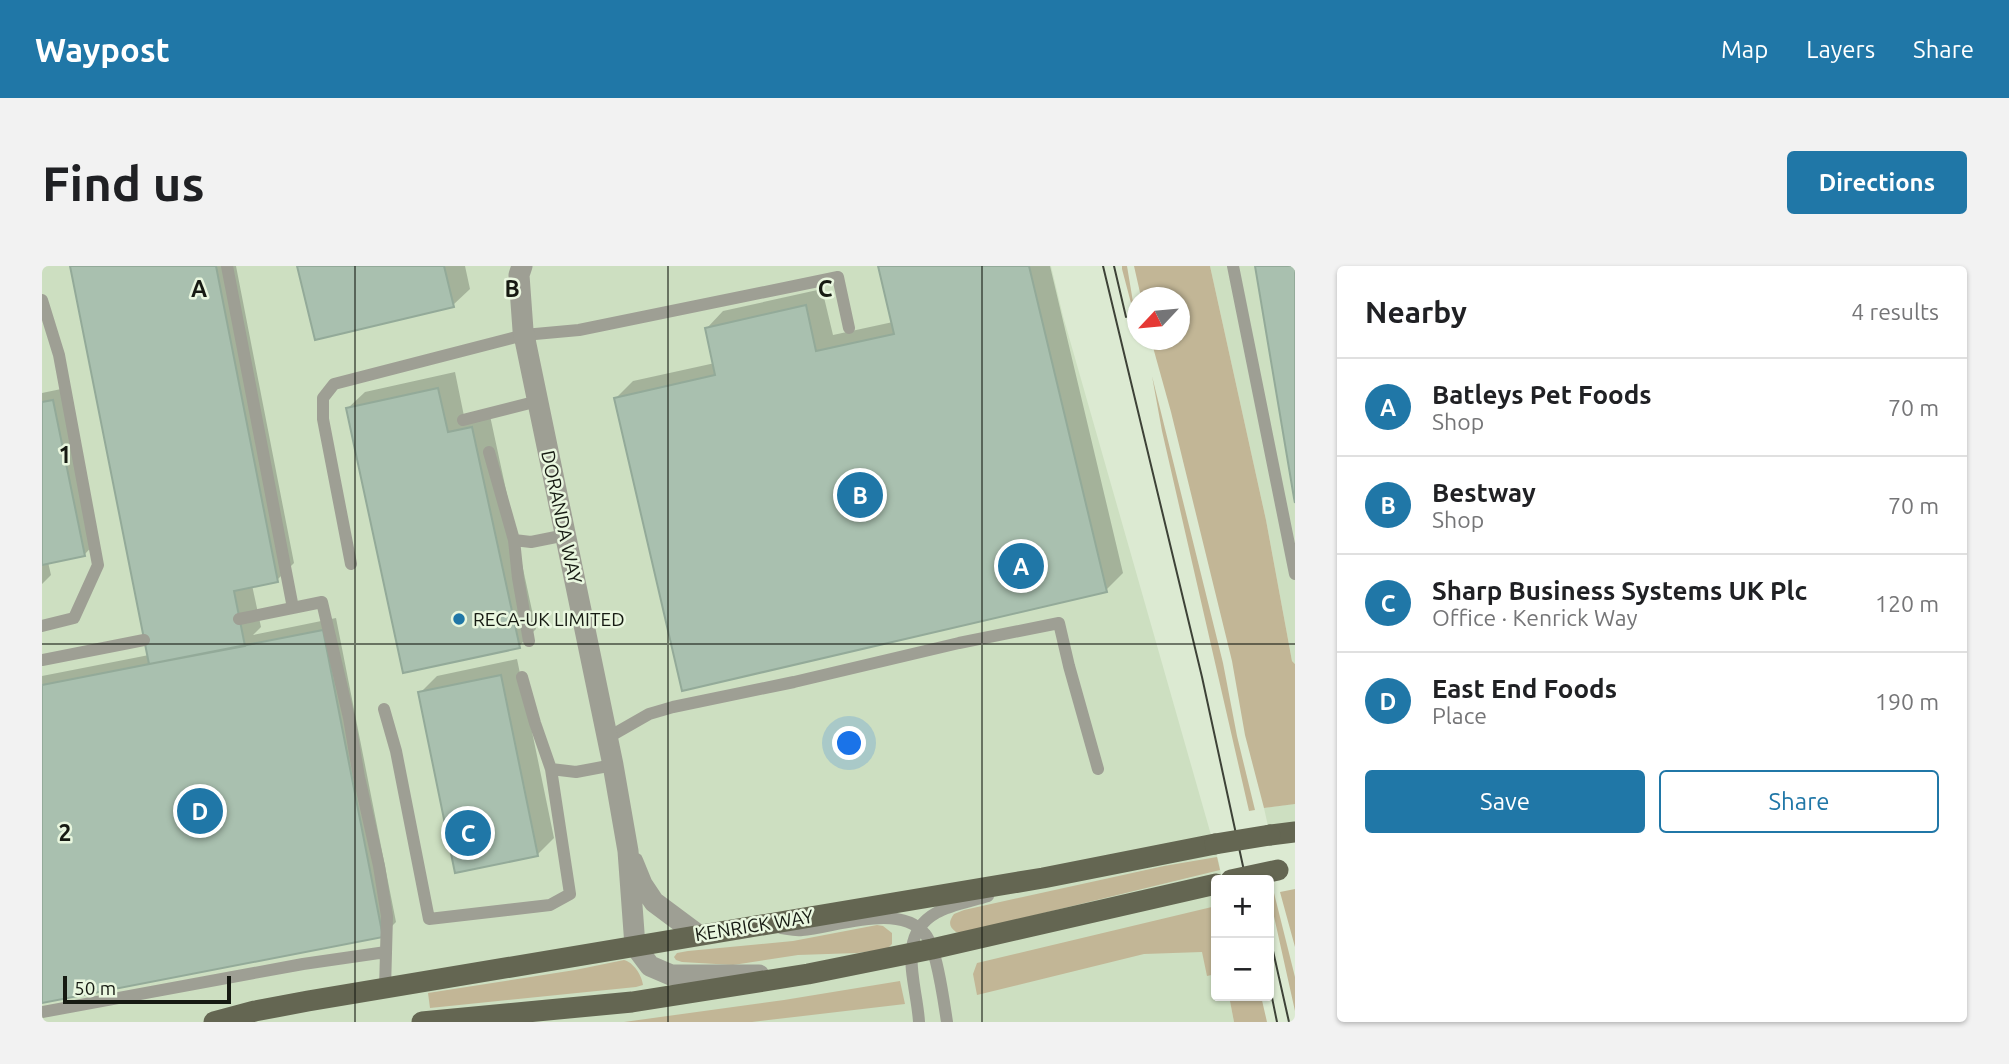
<!DOCTYPE html>
<html lang="en">
<head>
<meta charset="utf-8">
<style>
	:root { --surface:#fff; --page:#f2f2f2; --text:#202124; --muted:#757577; --line:#e0e0e0; --accent:#2077a7 }
	body { margin:0; font-family:Ubuntu,sans-serif; background:var(--page); color:var(--text) }
	.controls { position:absolute; right:21px; bottom:21px; display:grid; overflow:hidden; border-radius:7px; box-shadow:0 2px 5px #0004 }
	.controls button { width:63px; height:63px; display:grid; place-items:center; padding:0; border:0; border-bottom:2px solid var(--line); background:var(--surface); color:var(--text); font:35px sans-serif }
	.compass { position:absolute; left:1085px; top:21px; width:63px; height:63px; border-radius:50%; background:var(--surface); box-shadow:0 2px 5px #0004; rotate:244deg }
	.scale { position:absolute; left:21px; bottom:18px; width:168px; box-sizing:border-box; padding-left:7px; border:4px solid #161a12; border-top:0; font-size:19px; line-height:24px; white-space:nowrap; color:#161a12; -webkit-text-stroke:5px #e9f7df; paint-order:stroke }
	.you { position:absolute; left:808px; top:478px; width:24px; height:24px; margin:-18px; border:5px solid #fff; border-radius:50%; background:#1a73e8; box-shadow:0 0 0 10px #1a73e833 }
	.badge { display:grid; place-items:center; width:46px; height:46px; border-radius:50%; background:var(--accent); color:#fff; font-size:23px; font-weight:700 }
	.pin { position:absolute; translate:-50% -50%; border:4px solid #fff; box-shadow:0 2px 7px #0006 }
	.list { margin:0; padding:0; list-style:none }
	h2 { display:flex; justify-content:space-between; align-items:center; height:91px; margin:0; padding:0 28px; font-size:30px }
	h2 small { font-size:23px; font-weight:400; color:var(--muted) }
	.list li { display:grid; grid-template-columns:46px 1fr auto; gap:21px; align-items:center; box-sizing:border-box; height:98px; padding:0 28px; border-top:2px solid var(--line) }
	.list b { display:block; font-size:26px; white-space:nowrap }
	.list p { margin:0; font-size:23px; white-space:nowrap; color:var(--muted) }
	.list em { font-size:23px; font-style:normal; color:var(--muted) }
	.actions { display:flex; gap:14px; padding:21px 28px }
	.actions a { flex:1; padding:16px 0; border:2px solid var(--accent); border-radius:7px; text-align:center; font-size:24px; color:var(--accent) }
	.actions .main { background:var(--accent); color:#fff }
	.map { position:relative; flex:none; width:1253px; height:756px; overflow:hidden; border-radius:7px }
	header { display:flex; align-items:center; gap:42px; box-sizing:border-box; height:98px; padding:0 35px; background:var(--accent); color:#fff }
	header strong { font-size:33px }
	nav { display:flex; gap:38px; margin-inline-start:auto; font-size:24px }
	.intro { display:flex; align-items:center; justify-content:space-between; box-sizing:border-box; height:168px; padding:0 42px }
	h1 { margin:0; font-size:49px }
	.button { padding:18px 32px; border-radius:7px; background:var(--accent); color:#fff; font-size:24px; font-weight:700 }
	main { display:flex; gap:42px; padding:0 42px }
	aside { flex:1; background:var(--surface); border-radius:7px; box-shadow:0 2px 5px #0004 }
	.map>svg:first-child { display:block }
	.built { fill:#cddfc1 }
	.green { fill:#c2b696 }
	.shadow { fill:#0003 }
	.building { fill:#a9c0af; stroke:#93aa99; stroke-width:2 }
	.lines { fill:none; stroke-linecap:round; stroke-linejoin:round }
	.lane { stroke:#9e9f94; stroke-width:12 }
	.street { stroke:#9e9f94; stroke-width:21 }
	.primary { stroke:#646652; stroke-width:21 }
	.tram { stroke:#3d4237; stroke-width:2 }
	.primary-bridge { stroke:#646652; stroke-width:21 }
	.grid { fill:none; stroke:#161a12; stroke-width:2; stroke-opacity:0.55 }
	.poi-dot { fill:#2077a7; stroke:#e9f7df; stroke-width:2.5 }
	.labels { text-anchor:middle; stroke-width:5; stroke-linejoin:round; paint-order:stroke }
	.street-label { font-size:19px; fill:#161a12; stroke:#e9f7df }
	.poi-label { font-size:19px; fill:#161a12; stroke:#e9f7df; text-anchor:start }
	.grid-label { font-size:23px; text-anchor:middle; font-weight:bold; fill:#161a12; stroke:#e9f7df; stroke-width:5; stroke-linejoin:round; paint-order:stroke }
</style>
</head>
<body>
<header>
<strong>Waypost</strong>
<nav><a>Map</a><a>Layers</a><a>Share</a></nav>
</header>
<div class="intro"><h1>Find us</h1><a class="button">Directions</a></div>
<main>
<div class="map">
<svg width="1253" height="756" viewBox="0 0 1253 756">
	<rect width="100%" height="100%" fill="#dcead2"/>
	<path class="built" d="M0,0H1009L1021,50L1177,597L1180,614H1174V730H1187L1192,756H0Z
		M1168,0H1253V398L1250,395L1224,254Z
		M1253,535V566L1228,569L1222,542L1250,538Z"/>
	<path class="green" d="M1080,0H1085L1095,60L1080,3Z
		M1092,0H1168L1224,254L1250,395L1253,398V538L1222,542L1203,469L1190,395L1129,146L1109,74H1138V32L1099,31Z
		M1110,110L1181,397L1195,470L1213,544L1207,545L1120,165Z
		M1175,591L1178,604L920,667L914,666C907,661 906,656 912,648L922,644L1122,600Z
		M1253,623V681L1238,626Z
		M1232,627L1253,711V745L1227,628Z
		M1174,640V708L1165,710L1160,686L1102,688L935,729L931,708L935,697Z
		M835,659L841,660L850,667V678L845,683L815,687L756,689L691,699L640,696L634,694L632,691L635,687L646,685L751,675Z
		M582,694C591,696 600,709 601,719L594,721L388,742L386,727L533,704Z
		M858,715L863,738L710,756H582L742,734Z
		M1187,730H1219L1225,756H1192Z"/>
	<path class="shadow" d="M30,0H194L252,297L235,314L210,319L219,361L211,369L294,352L354,656L341,669L0,736V410L107,389Z
		M257,0H423L428,23L411,39Z
		M838,0H1008L1081,307L1064,324L574,132L591,115L673,97L665,62L681,45L780,23L791,69L851,56Z
		M413,106L422,150L447,145L494,363L477,380L306,142L323,126Z
		M24,122L55,275L43,288L6,296L9,309L0,318V127Z
		M475,393L512,572L495,589L378,427L395,410Z"/>
	<path class="building" d="M28,0H174L236,316L192,325L203,380L107,398Z
		M255,0H402L412,41L273,74Z
		M836,0H987L1065,326L640,425L572,132L673,109L663,62L764,39L774,85L852,68Z
		M1213,0H1253V237L1252,232Z
		M396,122L406,166L430,161L478,382L361,407L304,142Z
		M11,134L43,290L0,299V136Z
		M281,364L341,671L0,737V419Z
		M459,409L496,590L413,607L376,426Z"/>
	<g class="lines">
		<path class="lane" d="M185,0L251,342
			M1191,0L1253,308
			M0,34L17,89L56,299L32,352L0,360
			M421,154L496,135
			M447,186L472,274L489,276L524,269
			M472,274L476,312L487,375
			M309,298L281,153V132L292,118L482,69L537,64L796,11L807,62
			M197,353L280,336L307,452L317,511L337,600L345,650L343,723
			M0,394L102,374
			M480,411L493,457L509,503L534,506L571,499
			M342,443L354,485L387,653L508,639L528,628L509,503
			M565,472L607,448L631,441L752,416L917,377L1017,357L1027,400L1056,503
			M739,662C746,663 753,665 760,664C794,661 858,636 883,668C895,682 902,737 905,756
			M0,746L261,698L344,686
			M877,756C875,718 853,670 894,647C907,639 930,635 946,630"/>
		<path class="street" d="M480,0L477,9L481,64L571,499L586,585L593,680L608,700L629,709H717
			M591,596L600,618L612,636L655,668"/>
		<path class="primary" d="M1228,569L1253,566
			M172,756L213,745L266,735L1001,612L1173,578
			M380,756L590,736L766,708L890,683L1174,618"/>
		<path class="tram" d="M1061,0L1160,411L1204,614
			M1072,0L1084,51
			M1227,667L1247,756
			M1227,717L1235,756"/>
		<path class="primary-bridge" d="M1173,578L1228,569
			M1189,614L1236,604"/>
	</g>
	<path class="grid" d="M313,0V756M626,0V756M940,0V756M0,378H1253"/>
	<circle class="poi-dot" cx="417" cy="353" r="7"/>
	<g class="labels">
		<g class="street-label">
			<text transform="translate(520 251) rotate(78)" y="7">DORANDA WAY</text>
			<text transform="translate(712 659) rotate(-9)" y="7">KENRICK WAY</text>
		</g>
		<g class="poi-label">
			<text x="431" y="360">RECA-UK LIMITED</text>
		</g>
	</g>
	<g class="grid-label">
		<text x="157" y="31">A</text>
		<text x="470" y="31">B</text>
		<text x="783" y="31">C</text>
		<text x="23" y="197">1</text>
		<text x="23" y="575">2</text>
	</g>
</svg>
<div class="controls">
<button>+</button>
<button>−</button>
</div>
<svg class="compass" viewBox="-18 -18 36 36"><path d="M0-13l5 13h-10z" fill="#e53935"/><path d="M0 13l5-13h-10z" fill="#757577"/></svg>
<div class="scale">50 m</div>
<div class="you"></div>
<div class="pin badge" style="left:979px;top:300px">A</div>
<div class="pin badge" style="left:818px;top:229px">B</div>
<div class="pin badge" style="left:426px;top:567px">C</div>
<div class="pin badge" style="left:158px;top:545px">D</div>
</div>
<aside>
<h2>Nearby<small>4 results</small></h2>
<ul class="list">
<li><span class="badge">A</span><div><b>Batleys Pet Foods</b><p>Shop</p></div><em>70 m</em></li>
<li><span class="badge">B</span><div><b>Bestway</b><p>Shop</p></div><em>70 m</em></li>
<li><span class="badge">C</span><div><b>Sharp Business Systems UK Plc</b><p>Office · Kenrick Way</p></div><em>120 m</em></li>
<li><span class="badge">D</span><div><b>East End Foods</b><p>Place</p></div><em>190 m</em></li>
</ul>
<div class="actions"><a class="main">Save</a><a>Share</a></div>
</aside>
</main>
</body>
</html>
